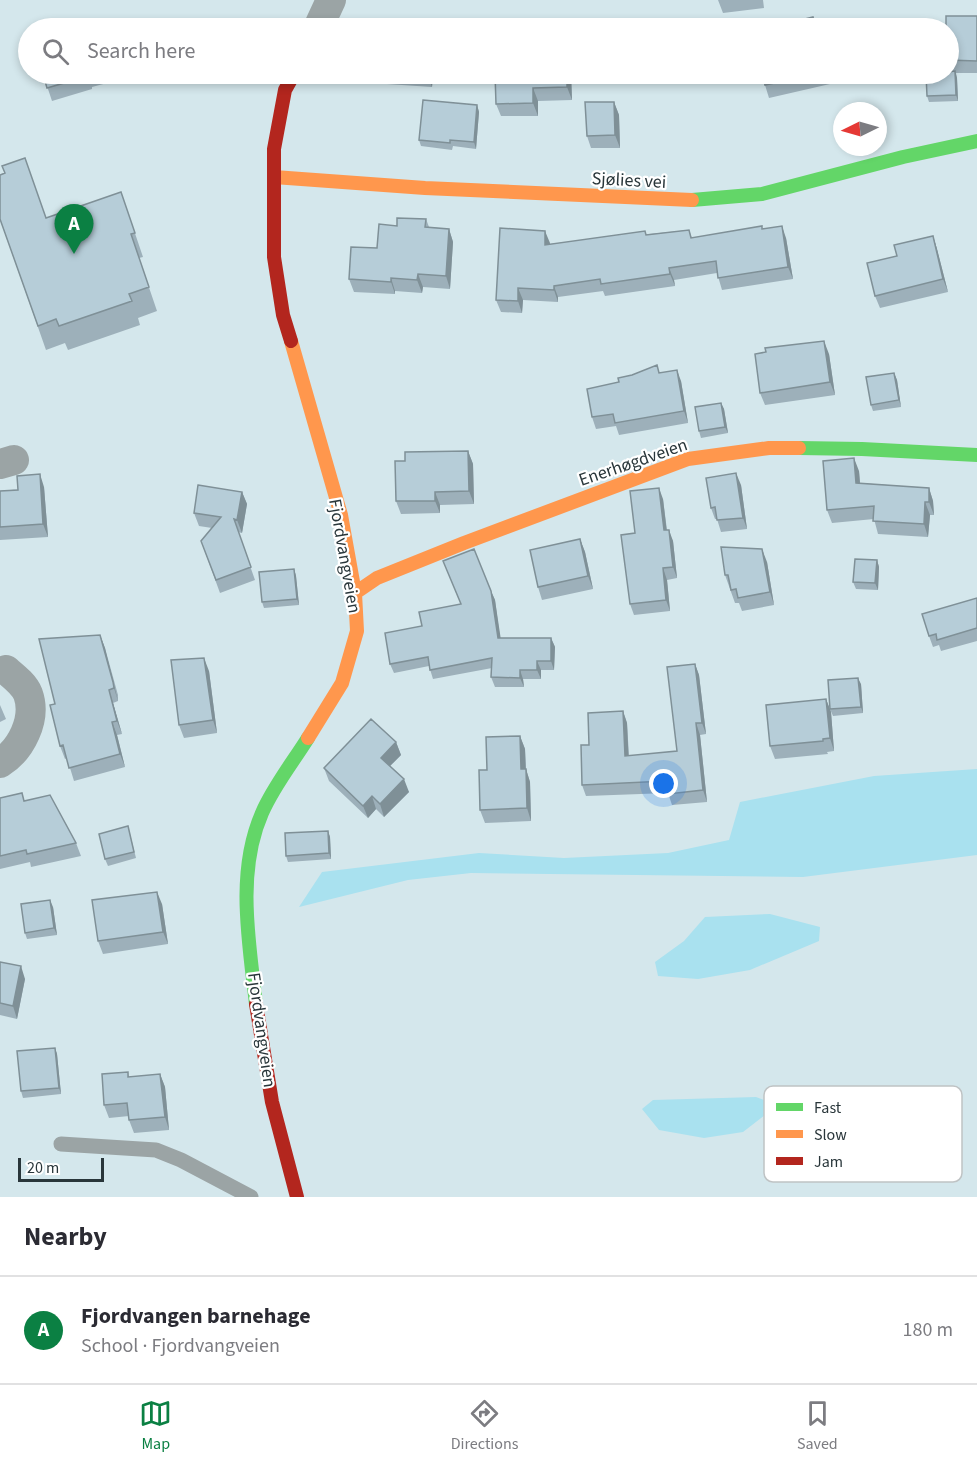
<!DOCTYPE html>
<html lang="en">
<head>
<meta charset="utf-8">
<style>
	:root { --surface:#fff; --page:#f2f2f3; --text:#2b2b33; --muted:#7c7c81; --line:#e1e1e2; --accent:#0b8043 }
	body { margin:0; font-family:"Source Sans 3",sans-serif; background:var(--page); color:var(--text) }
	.compass { position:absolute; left:833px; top:102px; width:54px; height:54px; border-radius:50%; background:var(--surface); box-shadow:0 3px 9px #0003; rotate:265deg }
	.scale { position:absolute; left:18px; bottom:15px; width:86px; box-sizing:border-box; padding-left:6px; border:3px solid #29363a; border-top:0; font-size:16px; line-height:21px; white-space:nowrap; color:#29363a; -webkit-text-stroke:4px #fff; paint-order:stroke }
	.you { position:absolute; left:664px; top:784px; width:21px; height:21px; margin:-15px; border:4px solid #fff; border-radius:50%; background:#1a73e8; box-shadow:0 0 0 9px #1a73e833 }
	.badge { display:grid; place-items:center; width:39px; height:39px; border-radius:50%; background:var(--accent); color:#fff; font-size:20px; font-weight:700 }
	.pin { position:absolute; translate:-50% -50px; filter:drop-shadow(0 2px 3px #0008) }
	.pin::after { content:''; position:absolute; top:32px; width:21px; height:18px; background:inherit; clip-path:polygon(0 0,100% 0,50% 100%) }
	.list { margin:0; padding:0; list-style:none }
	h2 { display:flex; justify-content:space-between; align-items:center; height:78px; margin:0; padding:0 24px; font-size:26px }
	h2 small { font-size:20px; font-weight:400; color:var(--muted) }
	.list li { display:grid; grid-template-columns:39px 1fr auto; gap:18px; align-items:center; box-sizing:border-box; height:108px; padding:0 24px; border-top:2px solid var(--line) }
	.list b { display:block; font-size:22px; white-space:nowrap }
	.list p { margin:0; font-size:20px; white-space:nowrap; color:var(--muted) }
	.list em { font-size:20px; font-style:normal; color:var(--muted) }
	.icon { flex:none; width:33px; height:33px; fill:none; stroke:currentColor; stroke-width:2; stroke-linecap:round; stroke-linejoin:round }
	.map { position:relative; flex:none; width:977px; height:1197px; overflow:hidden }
	.search { position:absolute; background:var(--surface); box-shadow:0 3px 9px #0003; left:18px; right:18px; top:18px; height:66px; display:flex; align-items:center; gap:15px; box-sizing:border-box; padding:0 21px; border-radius:33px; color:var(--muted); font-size:22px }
	.sheet { height:186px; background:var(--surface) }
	nav { display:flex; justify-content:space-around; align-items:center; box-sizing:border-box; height:84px; border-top:2px solid var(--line); background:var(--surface); font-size:16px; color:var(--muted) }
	nav a { display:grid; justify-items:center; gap:3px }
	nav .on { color:var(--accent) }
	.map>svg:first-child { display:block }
	.green { fill:#a9e1ef }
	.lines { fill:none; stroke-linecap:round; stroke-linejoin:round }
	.lane { stroke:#9ba4a5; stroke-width:15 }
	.street { stroke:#9ba4a5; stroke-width:30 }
	.fast { stroke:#63d668; stroke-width:14 }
	.slow { stroke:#ff974d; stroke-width:14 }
	.jam { stroke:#b3261e; stroke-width:14 }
	.wall { fill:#9db0ba }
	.shaded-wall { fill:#7f9097 }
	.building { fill:#b6cdd8; stroke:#7f9097; stroke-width:1.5 }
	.labels { text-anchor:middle; stroke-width:4.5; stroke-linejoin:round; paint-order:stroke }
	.street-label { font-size:18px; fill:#29363a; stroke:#fff }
	.key { fill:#fff; stroke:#bfc3c4; stroke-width:1.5 }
	.key-label { font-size:16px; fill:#29363a }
</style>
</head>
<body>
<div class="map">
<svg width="977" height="1197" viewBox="0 0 977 1197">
	<rect width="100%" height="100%" fill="#d4e7ec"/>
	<path class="green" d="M977,769V855L803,877L471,873L408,880L299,907L322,872L479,853L564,858L668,853L729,840L740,802L874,776Z
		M770,914L820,927L819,941L750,970L698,979L658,976L655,962L684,941L705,917Z
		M756,1097L778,1105L743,1132L704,1138L659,1130L642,1109L653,1100Z"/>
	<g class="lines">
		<path class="lane" d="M61,1144L156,1150L181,1160L251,1197"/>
		<path class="street" d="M318,28L331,0
			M0,464L14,460
			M0,763C21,750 37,719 28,694C24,684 13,676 6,670"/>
		<path class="fast" d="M692,200L762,194L903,157L977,141
			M799,448L862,449L977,455
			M256,1004C249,942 236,872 262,813C273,787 293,762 308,738"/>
		<path class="slow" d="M274,177L425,188L692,200
			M291,341L341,515L355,593L357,631L342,683L308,738
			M355,593L377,578L464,543L688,459L769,448H799"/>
		<path class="jam" d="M291,341L283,315L274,257V149L285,90L294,74
			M256,1004L272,1102L297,1197"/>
	</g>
	<path class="wall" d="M718,0H763L764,8L723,13Z
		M977,16V73H956L957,78L958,101L929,102L927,96L950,72L948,68V28Z
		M43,74H104L107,83L92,87V89L52,101Z
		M334,74H433L432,87L372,83L371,80L336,79Z
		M495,74H571L572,100L538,101V116H501L496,104Z
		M762,74H828L830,84L769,98L765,85Z
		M614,102L619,115L620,148H591L587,136Z
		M477,105L479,112L476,149L453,146L452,150L421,146L419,140Z
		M121,192L143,257L139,258L157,311L138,318L140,325L68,350L65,343L46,350L0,219L46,218Z
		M426,219L429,227L449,229L453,242L450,289L423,287L422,293L395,291V294L354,292L349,279L397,226Z
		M763,229L786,238L793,279L722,290L717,273L674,280L675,286L605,296L603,291L558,297V302L523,300L522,313L501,312L496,300L550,243L549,244L689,230L692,238Z
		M933,236L937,249L948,292L880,308L875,296L897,256Z
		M829,354L835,395L765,405L760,393Z
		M660,372L681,381L688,423L619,435L616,426L596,429L592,417Z
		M894,373L897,380L901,407L873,411L871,405Z
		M721,403L724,409L728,433L701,438L699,431Z
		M468,451L473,464L474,504L440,505V513L401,514L396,501L405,461Z
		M859,471L860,483L929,488L933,501L934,515H930L928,537L878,534L874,519L832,523L827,510Z
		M741,485L747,529L721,532L717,519H715L711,508Z
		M44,487L48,537L0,540V491Z
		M242,492L247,504L242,533L238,532L255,580L220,593L201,541L212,528L199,526L194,513Z
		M663,499L667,530L673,541L677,578L667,580L670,611L634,615L630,604L635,533Z
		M580,539L585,552L593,589L542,600L538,587Z
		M877,560L879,567L878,590L856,589L853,582Z
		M767,562L774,605L742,611L739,603H735L725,575Z
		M294,569L296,576L299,605L264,608L262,602Z
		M491,591L495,600L500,638H551L555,647L554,670H541V679H523L524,687H495L491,677L492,668L433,679L429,666L394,673L390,664L422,626L460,604Z
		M977,598V641L941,651L939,645L933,647L929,636Z
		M100,635L105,648L118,695V701L113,703L122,734L117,735L125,767L74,781L67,758L65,759L60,746L55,704Z
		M695,664L699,675L706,734L700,735L707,802L672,805L668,793L586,796L582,785L589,745L623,711L627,723L629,756L677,751Z
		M209,671L217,733L184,738L179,725Z
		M861,684L863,713L833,716L830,709Z
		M826,699L831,712L834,751L827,752L828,754L775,759L770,746Z
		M0,705L6,719L0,722Z
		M520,736L525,749L526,769L530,782L531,821L485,823L480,810L487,770Z
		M396,742L401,755L390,766L409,792L384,817L376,809L368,818L329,781L324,768Z
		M22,793L24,801L76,843L81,856L31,867L30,862L0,869V798Z
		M128,826L136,858L108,866L105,859Z
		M328,831L330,837L331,859L288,862L286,856Z
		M162,904L168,944L103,954L98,941Z
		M53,907L57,935L27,939L25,933Z
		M0,962L25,979L17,1019L0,1015Z
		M55,1048L57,1054L61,1094L23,1098L21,1091Z
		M128,1072L129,1077L160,1074L165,1087L169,1130L134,1133L129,1120V1116L109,1118L104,1105Z"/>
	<path class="shaded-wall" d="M955,71L957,78L958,101L956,95Z
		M428,74H433L432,87L428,76Z
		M567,74H571L572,100L567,87Z
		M533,88L538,101V116L533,103Z
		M614,102L619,115L620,148L615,135Z
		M477,105L479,112L476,149L474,142Z
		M782,226L786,238L793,279L788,267Z
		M449,229L453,242L450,289L446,276Z
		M545,231L550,243L549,257L545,245Z
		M933,236L937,249L948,292L943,279Z
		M669,268L674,280L675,286L670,274Z
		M418,274L423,287L422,293L417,280Z
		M391,278L395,291V294L391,282Z
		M554,286L558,297V302L554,290Z
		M518,288L523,300L522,313L518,301Z
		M824,341L829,354L835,395L830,382Z
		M677,370L681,381L688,423L684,411Z
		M894,373L897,380L901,407L899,400Z
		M721,403L724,409L728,433L725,427Z
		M468,451L473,464L474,504L469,491Z
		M854,458L859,471L861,496L856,483Z
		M736,473L741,485L747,529L743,518Z
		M40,474L44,487L48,537L43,524Z
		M659,488L663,499L668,542L664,530Z
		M929,488L933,501L934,515L929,502Z
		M242,492L247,504L242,533L237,520Z
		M435,492L440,505V513L435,501Z
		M925,502L930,515L928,537L924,524Z
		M669,530L673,541L677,578L673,567Z
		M580,539L585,552L593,589L588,576Z
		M762,549L767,562L774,605L770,592Z
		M877,560L879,567L878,590L875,583Z
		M663,568L667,580L670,611L666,600Z
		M294,569L296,576L299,605L297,599Z
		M491,591L495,600L502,647L498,638Z
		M100,635L105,648L118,701L114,688Z
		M551,638L555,647L554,670L551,661Z
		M204,658L209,671L217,733L213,720Z
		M537,661L541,670V679L537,670Z
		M695,664L699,675L706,734L702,723Z
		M520,670L523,679L524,687L520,678Z
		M858,678L861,684L863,713L861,707Z
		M109,690L113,703L122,734L117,721Z
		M826,699L831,712L834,751L830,738Z
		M623,711L627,723L629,767L625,756Z
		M112,722L117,735L125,767L120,754Z
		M696,723L700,735L707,802L703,790Z
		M520,736L525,749L526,776V769L530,782L531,821L527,808L521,769Z
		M396,742L401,755L386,770L381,758Z
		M404,779L409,792L384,817L380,804Z
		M372,796L376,809L368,818L363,806Z
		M328,831L330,837L331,859L329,853Z
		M157,892L162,904L168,944L163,932Z
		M50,900L53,907L57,935L54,928Z
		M21,966L25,979L17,1019L13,1006Z
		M55,1048L57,1054L61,1094L59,1088Z
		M160,1074L165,1087L169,1130L165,1117Z"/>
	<path class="building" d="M946,16H977V61L948,60V28H946Z
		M813,17L816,28H777V26Z
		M372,21L402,23L401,28H372Z
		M955,71L956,95L927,96L926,74H948V72Z
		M43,74H89H87L88,76L47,88Z
		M390,74H428V76Z
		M495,74H567V87L533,88V103L496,104Z
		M762,74H815L765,85Z
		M423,100L477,105L474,142L450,140V143L419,140Z
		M585,102H614L615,135L587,136Z
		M25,158L46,218L121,192L135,233L131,234L149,287L129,294L132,301L59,326L56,319L38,326L0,219V175L5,173L2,166Z
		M397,218L426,219L425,227L449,229L446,276L418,274L417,280L391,278V282L349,279L351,247L377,248L379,224L397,226Z
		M762,226V229L782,226L788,267L718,278L716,261L669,268L670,274L601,284L600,279L554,286V290L518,288V301L496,300L500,228L545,231V245L645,231L646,235L689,230L691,238Z
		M933,236L943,279L875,296L867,263L897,256L894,245Z
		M824,341L830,382L760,393L755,354L766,352L765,348Z
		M657,365L659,373L677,370L684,411L615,423L613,414L592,417L587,389L619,382L618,378L632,375Z
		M894,373L899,400L871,405L866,377Z
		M721,403L725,427L699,431L695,407Z
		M468,451L469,491L435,492V501H396L395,461H405V452Z
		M854,458L856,483L929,488V502H925L924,524L873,521L874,506L827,510L823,461Z
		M736,473L743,518L717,520L715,507L711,508L706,478Z
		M40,474L43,524L0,527V491L18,490L17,476Z
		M198,485L242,492L237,520L234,519L251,567L216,580L201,541L221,517L194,513Z
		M659,488L664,530H669L673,567L663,568L666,600L630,604L621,535L635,533L630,491Z
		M580,539L588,576L538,587L530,550Z
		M721,547L762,549L770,592L738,598L736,589L731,590L728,575H725Z
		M474,549L491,591L498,638H551V661H537V670H520V678L491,677L492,658L430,670L428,657L390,664L385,633L422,626L419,612L461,604L443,561Z
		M855,559L877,560L875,583L853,582Z
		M294,569L297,599L262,602L259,572Z
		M977,598V628L937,640L936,634L929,636L922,614Z
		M100,635L113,682L114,688L109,690L117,721L112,722L120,754L69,768L63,745L60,746L50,705L55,704L39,639Z
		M204,658L213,720L179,725L171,660Z
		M695,664L702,723H696L703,790L668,794L666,781L582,785L581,745H589L588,713L623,711L625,756L677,751L667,667Z
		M858,678L861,707L830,709L828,680Z
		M826,699L830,738L823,739V741L770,746L766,705Z
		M371,719L396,742L381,758L404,779L380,804L372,796L363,806L324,768Z
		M520,736L521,769H526L527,808L480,810L479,770H487L486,737Z
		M22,793L24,801L50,795L76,843L27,854L26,850L0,856V798Z
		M128,826L134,852L105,859L99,834Z
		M328,831L329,853L286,856L285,833Z
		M157,892L163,932L98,941L92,900Z
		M50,900L54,928L25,933L21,904Z
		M0,962L21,966L13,1006L0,1003Z
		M55,1048L59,1088L21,1091L17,1051Z
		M128,1072V1077L160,1074L165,1117L129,1120L127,1103L104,1105L102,1074Z"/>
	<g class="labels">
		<g class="street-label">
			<text transform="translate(629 180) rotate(3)" y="6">Sjølies vei</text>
			<text transform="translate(633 462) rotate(-19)" y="6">Enerhøgdveien</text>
			<text transform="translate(345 556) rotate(80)" y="6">Fjordvangveien</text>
			<text transform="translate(262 1030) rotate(82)" y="6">Fjordvangveien</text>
		</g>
	</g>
	<rect x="764" y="1086" width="198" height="96" rx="9" class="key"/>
	<rect x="776" y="1103" width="27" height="8" fill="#63d668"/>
	<rect x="776" y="1130" width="27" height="8" fill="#ff974d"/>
	<rect x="776" y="1157" width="27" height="8" fill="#b3261e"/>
	<g class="key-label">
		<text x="814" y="1113">Fast</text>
		<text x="814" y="1140">Slow</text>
		<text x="814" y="1167">Jam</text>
	</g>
</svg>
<svg class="compass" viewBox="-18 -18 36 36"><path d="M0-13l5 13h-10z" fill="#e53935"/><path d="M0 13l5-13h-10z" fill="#7c7c81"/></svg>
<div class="scale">20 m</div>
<div class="you"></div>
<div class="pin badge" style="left:74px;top:254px">A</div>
<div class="search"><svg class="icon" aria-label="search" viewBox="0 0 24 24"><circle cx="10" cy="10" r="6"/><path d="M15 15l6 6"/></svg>Search here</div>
</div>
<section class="sheet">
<h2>Nearby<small></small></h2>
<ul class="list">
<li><span class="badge">A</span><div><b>Fjordvangen barnehage</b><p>School · Fjordvangveien</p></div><em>180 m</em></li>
</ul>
</section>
<nav>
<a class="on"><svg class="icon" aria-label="map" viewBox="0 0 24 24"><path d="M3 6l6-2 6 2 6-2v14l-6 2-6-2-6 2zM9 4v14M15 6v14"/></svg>Map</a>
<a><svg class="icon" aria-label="directions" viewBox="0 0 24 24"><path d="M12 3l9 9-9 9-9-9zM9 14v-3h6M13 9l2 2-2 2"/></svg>Directions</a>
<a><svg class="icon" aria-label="saved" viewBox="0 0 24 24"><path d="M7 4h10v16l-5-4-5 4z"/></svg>Saved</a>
</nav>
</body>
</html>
